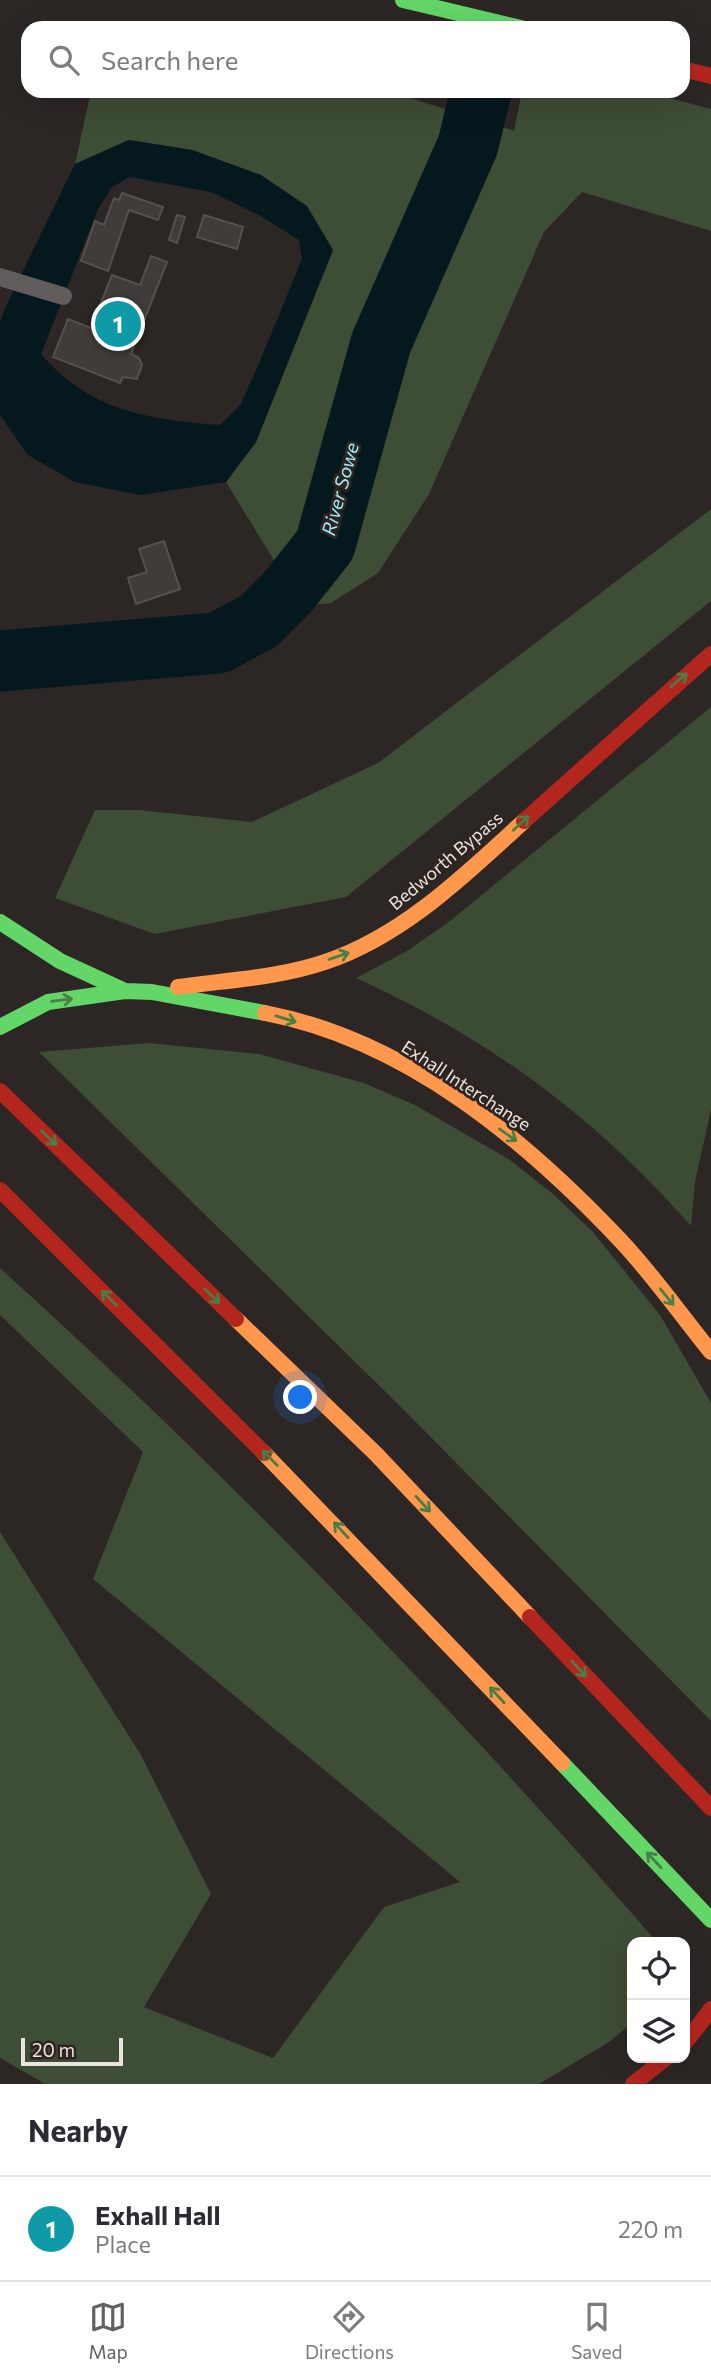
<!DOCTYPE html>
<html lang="en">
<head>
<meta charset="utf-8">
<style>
	:root { --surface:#fff; --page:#f7f7f7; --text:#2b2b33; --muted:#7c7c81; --line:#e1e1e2; --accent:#636063 }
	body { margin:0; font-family:Commissioner,sans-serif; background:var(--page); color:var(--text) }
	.controls { position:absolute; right:21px; bottom:21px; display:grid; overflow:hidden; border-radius:14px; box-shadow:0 7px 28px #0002 }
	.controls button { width:63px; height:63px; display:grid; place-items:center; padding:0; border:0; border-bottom:2px solid var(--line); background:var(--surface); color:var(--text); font:35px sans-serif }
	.scale { position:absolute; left:21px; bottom:18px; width:102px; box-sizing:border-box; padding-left:7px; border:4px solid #eae3df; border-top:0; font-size:19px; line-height:24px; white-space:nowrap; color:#eae3df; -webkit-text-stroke:5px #2f2520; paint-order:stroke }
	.you { position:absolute; left:301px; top:1398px; width:24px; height:24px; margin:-18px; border:5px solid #fff; border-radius:50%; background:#1a73e8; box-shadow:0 0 0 10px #1a73e833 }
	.badge { display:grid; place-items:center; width:46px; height:46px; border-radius:50%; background:var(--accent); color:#fff; font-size:23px; font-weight:700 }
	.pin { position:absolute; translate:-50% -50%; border:4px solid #fff; box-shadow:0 2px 7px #0006 }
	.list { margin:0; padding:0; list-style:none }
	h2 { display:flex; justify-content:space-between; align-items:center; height:91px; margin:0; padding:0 28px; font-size:30px }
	h2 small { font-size:23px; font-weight:400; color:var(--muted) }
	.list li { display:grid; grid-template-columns:46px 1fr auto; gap:21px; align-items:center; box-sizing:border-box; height:105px; padding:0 28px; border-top:2px solid var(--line) }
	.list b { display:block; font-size:26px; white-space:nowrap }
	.list p { margin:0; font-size:23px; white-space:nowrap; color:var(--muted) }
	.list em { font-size:23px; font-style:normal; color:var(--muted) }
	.icon { flex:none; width:38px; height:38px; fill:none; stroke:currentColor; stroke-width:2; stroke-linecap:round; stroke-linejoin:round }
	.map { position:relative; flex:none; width:711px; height:2084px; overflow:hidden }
	.search { position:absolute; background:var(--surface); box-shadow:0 7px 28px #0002; left:21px; right:21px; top:21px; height:77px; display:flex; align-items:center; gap:18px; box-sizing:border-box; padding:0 24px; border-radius:21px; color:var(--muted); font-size:26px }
	.sheet { height:196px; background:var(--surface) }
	nav { display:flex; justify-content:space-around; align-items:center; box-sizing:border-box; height:98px; border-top:2px solid var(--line); background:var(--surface); font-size:19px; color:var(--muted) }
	nav a { display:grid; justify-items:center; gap:4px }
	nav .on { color:var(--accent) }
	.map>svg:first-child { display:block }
	.green { fill:#3c4b34 }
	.forest { fill:#3e4d36 }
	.water { fill:#04181e; fill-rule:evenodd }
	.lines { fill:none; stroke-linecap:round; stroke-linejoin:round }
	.river { stroke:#04181e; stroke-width:61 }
	.building { fill:#413c3a; stroke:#56514f; stroke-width:2 }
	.lane { stroke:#625c5d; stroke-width:18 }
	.fast { stroke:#63d668; stroke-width:16 }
	.slow { stroke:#ff974d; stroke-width:16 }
	.jam { stroke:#b3261e; stroke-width:16 }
	.oneway { stroke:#497e44 }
	.labels { text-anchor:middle; stroke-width:6; stroke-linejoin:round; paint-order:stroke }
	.street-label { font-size:18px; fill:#eae3df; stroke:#2f2520 }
	.water-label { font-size:19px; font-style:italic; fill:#9eeafc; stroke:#2f2520 }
</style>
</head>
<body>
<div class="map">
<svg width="711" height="2084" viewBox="0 0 711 2084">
	<rect width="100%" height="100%" fill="#2c2624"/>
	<path class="green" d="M711,707V1109L695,1182L691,1226C594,1116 490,1039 356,978L407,951L450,921Z"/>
	<path class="forest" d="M104,23L174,24L186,28H103Z
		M91,91H388L514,131L522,91H642L711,109V231L582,192L544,232L429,494L378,573L331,603L302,606L226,482L256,442L333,250L261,175L192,150L129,140L75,164Z
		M711,509V601L346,897L155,934L55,898L95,810H139L252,822L378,763Z
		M149,1043L259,1054L364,1083L415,1105L510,1160L553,1194L593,1232L660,1315L711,1403V1721L403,1409L39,1052Z
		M0,1268C233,1479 451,1705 657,1942H632V2023L609,2042L539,2084H45L0,2058V1532L141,1755L211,1894L144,2007L273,2058L384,1907L460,1882L93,1579L143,1452L0,1315Z"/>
	<path class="water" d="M129,140L192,150L261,175L307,206L333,250L256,442L226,482L140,495L75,482L28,455L0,415V322L6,306L75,164ZM130,177L211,192L259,215L299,240L302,259L263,354L241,404L220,425C150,420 89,411 41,354L98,209L112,187Z"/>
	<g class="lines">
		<path class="river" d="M0,661L218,643L259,621L287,593L325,545L381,343L468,145L481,91"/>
	</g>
	<path class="building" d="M122,193L163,207L158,220L129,210L108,271L81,261L95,221L104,225L114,198L119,200Z
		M177,215L185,217L177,243L169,240Z
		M204,215L243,227L237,249L197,237Z
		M151,256L167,262L131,354L139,358L142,365L137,379L123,377L120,383L53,357L68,319L91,328L112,275L140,285Z
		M164,541L180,589L136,604L128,578L147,572L139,549Z"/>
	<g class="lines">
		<path class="lane" d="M0,277L63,296"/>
		<path class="fast" d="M403,0L521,28
			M0,922L60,961L125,991
			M0,1027L48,1002L125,991L152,992L265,1013
			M562,1763L711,1920"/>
		<path class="slow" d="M178,987C227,980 278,978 325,962C403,936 465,875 524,821
			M265,1013C406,1040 525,1139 621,1241C653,1275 681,1315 711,1352
			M236,1319L376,1454L530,1617
			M264,1453L562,1763"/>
		<path class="jam" d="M683,69L711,76
			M524,821L711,654
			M0,1091L236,1319
			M0,1190L264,1453
			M530,1617L711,1808
			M685,2043L711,2009
			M633,2084L666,2058"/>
	</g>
	<defs><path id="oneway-shaft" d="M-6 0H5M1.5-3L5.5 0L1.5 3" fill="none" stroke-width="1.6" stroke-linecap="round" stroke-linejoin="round" transform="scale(1.75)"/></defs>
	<g class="oneway">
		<use href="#oneway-shaft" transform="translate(679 680) rotate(-40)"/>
		<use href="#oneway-shaft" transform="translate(521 823) rotate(-43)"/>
		<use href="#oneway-shaft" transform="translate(339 956) rotate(-19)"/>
		<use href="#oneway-shaft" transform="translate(62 1000) rotate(-8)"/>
		<use href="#oneway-shaft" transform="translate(286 1019) rotate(17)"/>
		<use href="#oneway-shaft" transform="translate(508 1135) rotate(35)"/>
		<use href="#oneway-shaft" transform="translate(49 1138) rotate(44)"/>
		<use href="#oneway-shaft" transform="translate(212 1296) rotate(44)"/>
		<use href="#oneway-shaft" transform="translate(667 1297) rotate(51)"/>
		<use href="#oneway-shaft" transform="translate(109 1298) rotate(-135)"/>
		<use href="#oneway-shaft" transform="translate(270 1458) rotate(-135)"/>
		<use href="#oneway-shaft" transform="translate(423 1504) rotate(47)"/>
		<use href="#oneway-shaft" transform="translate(341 1530) rotate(-133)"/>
		<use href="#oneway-shaft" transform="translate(579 1669) rotate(47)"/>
		<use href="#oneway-shaft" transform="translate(497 1695) rotate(-133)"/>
		<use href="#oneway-shaft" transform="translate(654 1860) rotate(-133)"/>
	</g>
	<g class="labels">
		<g class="street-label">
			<text transform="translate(446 861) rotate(-40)" y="6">Bedworth Bypass</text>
			<text transform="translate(466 1086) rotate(33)" y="6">Exhall Interchange</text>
		</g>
		<g class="water-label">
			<text transform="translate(340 489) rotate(-75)" y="7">River Sowe</text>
		</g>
	</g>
</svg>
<div class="controls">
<button><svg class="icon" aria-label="locate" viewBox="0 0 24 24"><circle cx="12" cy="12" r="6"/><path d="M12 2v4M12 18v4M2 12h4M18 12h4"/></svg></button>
<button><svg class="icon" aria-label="layers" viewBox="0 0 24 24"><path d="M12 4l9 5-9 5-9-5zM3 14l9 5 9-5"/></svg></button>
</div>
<div class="scale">20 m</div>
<div class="you"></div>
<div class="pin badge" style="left:118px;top:324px;background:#0f9aa8">1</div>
<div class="search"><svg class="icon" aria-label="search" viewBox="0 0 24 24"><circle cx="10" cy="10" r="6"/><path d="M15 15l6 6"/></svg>Search here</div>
</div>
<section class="sheet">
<h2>Nearby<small></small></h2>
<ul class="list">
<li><span class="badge" style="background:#0f9aa8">1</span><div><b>Exhall Hall</b><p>Place</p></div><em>220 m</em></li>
</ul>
</section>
<nav>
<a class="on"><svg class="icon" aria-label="map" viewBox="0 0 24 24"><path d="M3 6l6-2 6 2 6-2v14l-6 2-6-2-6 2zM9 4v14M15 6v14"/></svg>Map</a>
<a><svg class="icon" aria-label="directions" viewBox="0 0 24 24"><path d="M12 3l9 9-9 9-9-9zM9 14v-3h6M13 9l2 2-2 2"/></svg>Directions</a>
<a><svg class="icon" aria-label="saved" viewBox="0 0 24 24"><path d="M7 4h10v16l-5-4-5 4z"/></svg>Saved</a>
</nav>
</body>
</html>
